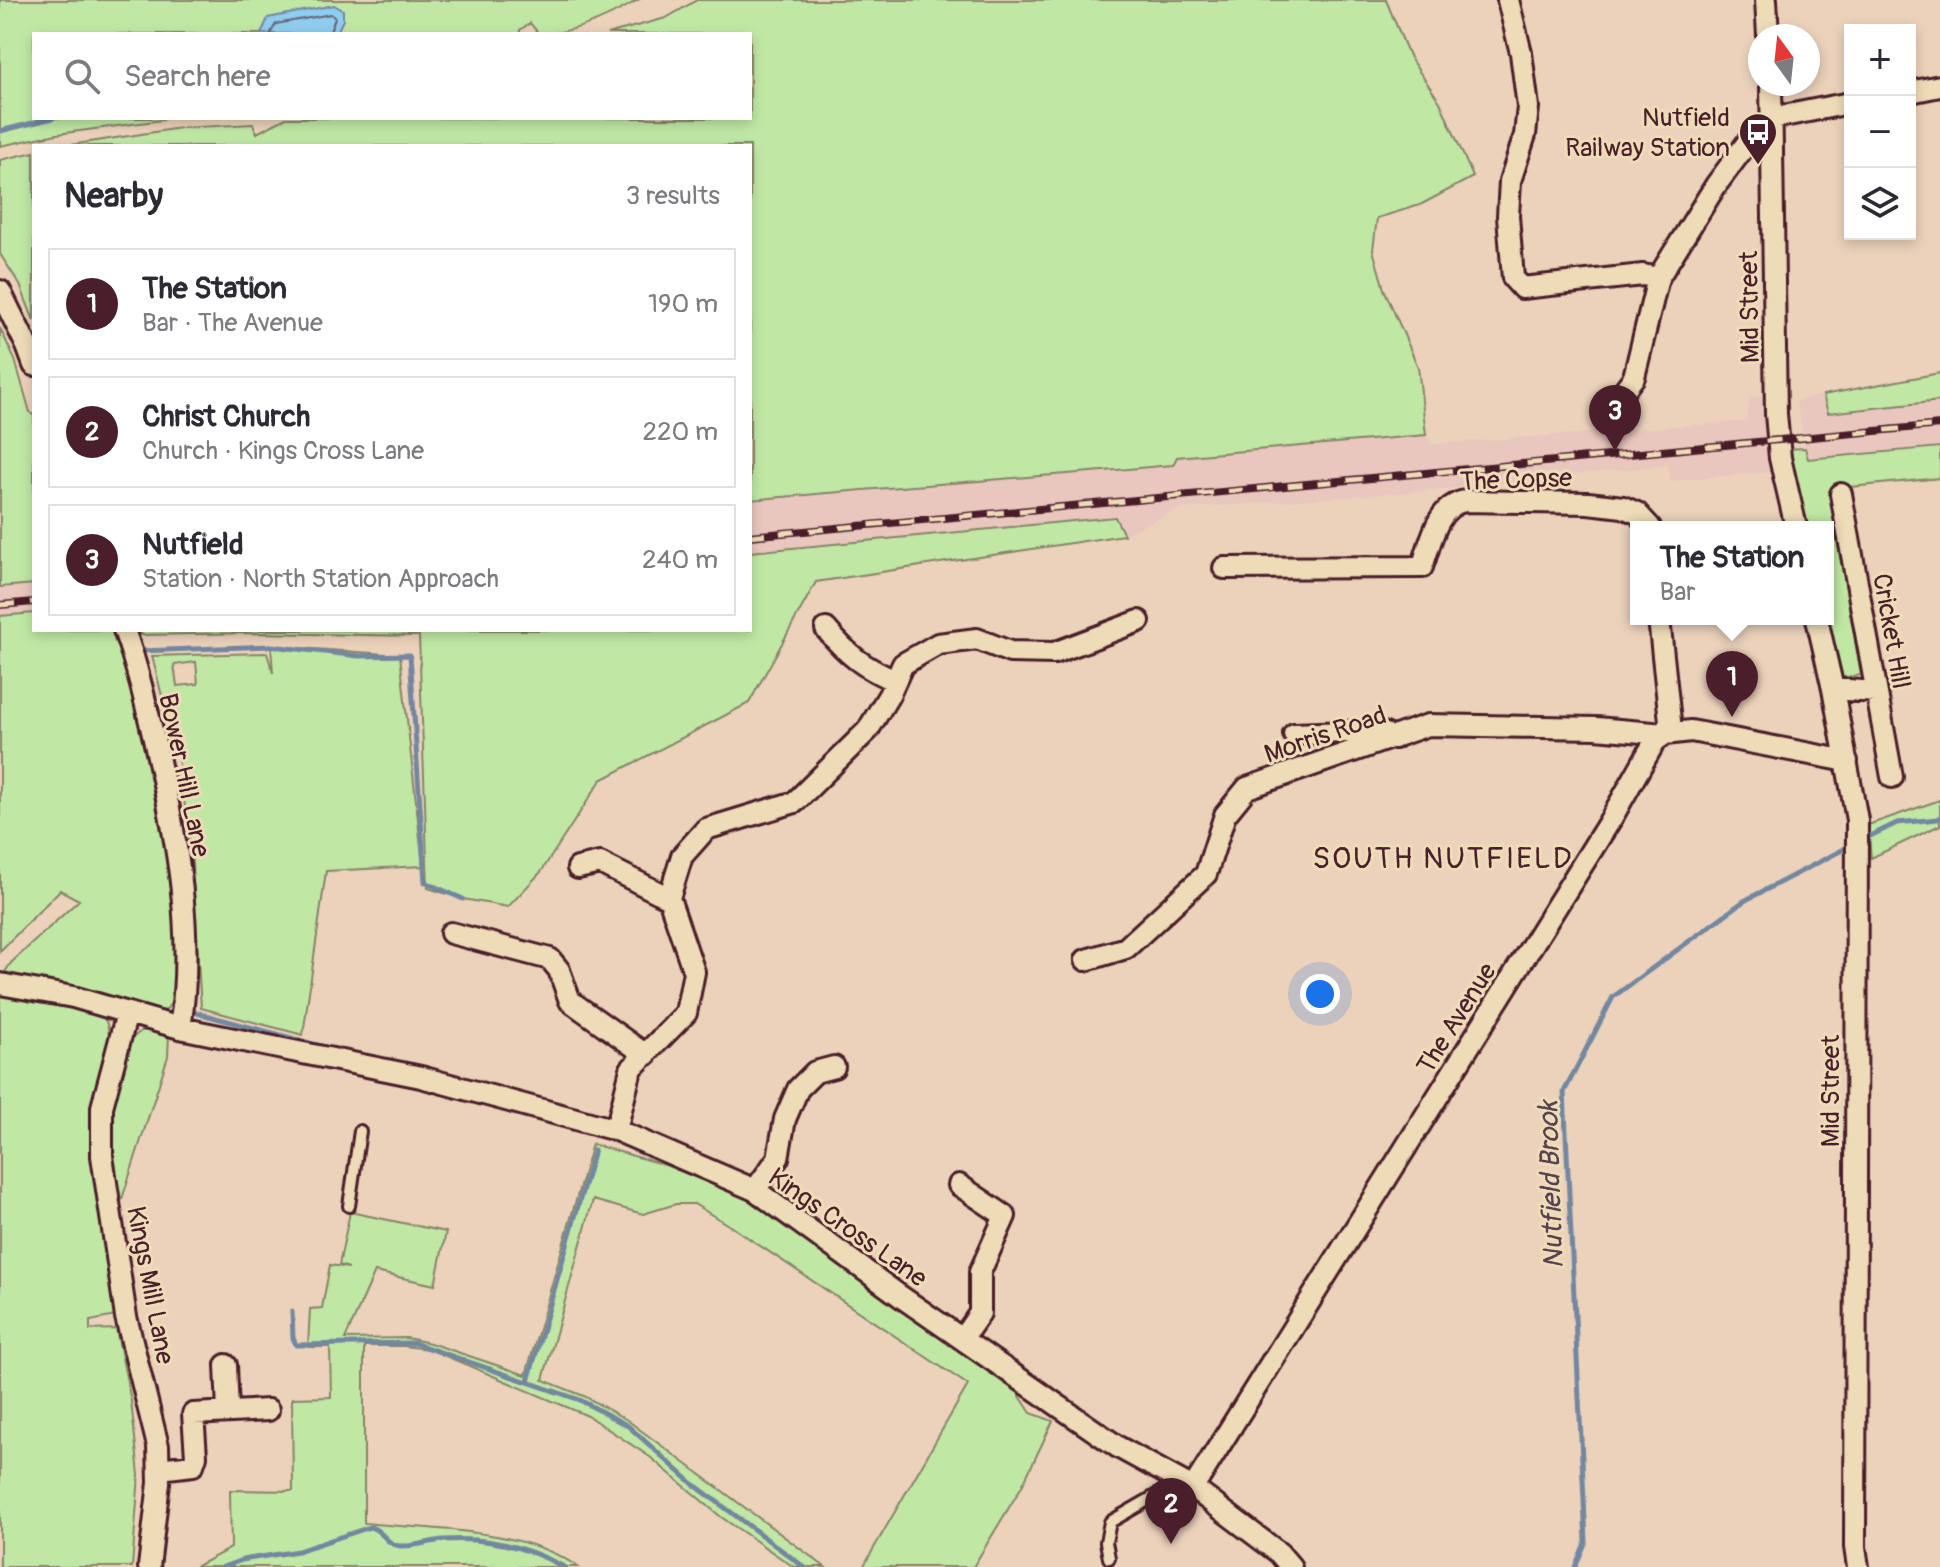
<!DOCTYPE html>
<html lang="en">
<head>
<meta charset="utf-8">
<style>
	:root { --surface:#fff; --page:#f2f2f3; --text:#2b2b33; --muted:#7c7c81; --line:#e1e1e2; --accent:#4a1f2b }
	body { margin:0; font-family:Pangolin,sans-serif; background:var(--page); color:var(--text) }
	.controls { position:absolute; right:24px; top:24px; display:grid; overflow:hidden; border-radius:0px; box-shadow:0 4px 12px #0003 }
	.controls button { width:72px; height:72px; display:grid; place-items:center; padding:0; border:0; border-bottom:2px solid var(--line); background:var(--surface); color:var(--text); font:40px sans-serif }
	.compass { position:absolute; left:1748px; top:24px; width:72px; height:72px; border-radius:50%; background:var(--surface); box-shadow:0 4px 12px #0003; rotate:345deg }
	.you { position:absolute; left:1320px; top:994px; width:28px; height:28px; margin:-20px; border:6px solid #fff; border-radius:50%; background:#1a73e8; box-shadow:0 0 0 12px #1a73e833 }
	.badge { display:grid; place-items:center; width:52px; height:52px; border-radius:50%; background:var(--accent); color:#fff; font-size:26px; font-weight:700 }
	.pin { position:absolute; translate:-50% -66px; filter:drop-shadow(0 2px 4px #0008) }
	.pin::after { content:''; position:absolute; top:42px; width:28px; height:24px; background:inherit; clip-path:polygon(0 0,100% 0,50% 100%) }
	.popup { position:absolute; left:1630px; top:521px; width:204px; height:104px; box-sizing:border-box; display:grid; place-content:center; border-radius:0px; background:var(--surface); filter:drop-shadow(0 2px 6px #0005); font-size:26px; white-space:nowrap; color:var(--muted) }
	.popup b { font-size:30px; color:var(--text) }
	.popup::after { content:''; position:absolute; left:50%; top:100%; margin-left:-16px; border:16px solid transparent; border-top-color:var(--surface) }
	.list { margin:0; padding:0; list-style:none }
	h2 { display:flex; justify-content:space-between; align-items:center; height:104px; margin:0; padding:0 32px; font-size:34px }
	h2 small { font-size:26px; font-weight:400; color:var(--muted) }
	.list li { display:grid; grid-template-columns:52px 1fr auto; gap:24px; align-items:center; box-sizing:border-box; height:112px; margin:0 16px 16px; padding:0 16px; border:2px solid var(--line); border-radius:0px }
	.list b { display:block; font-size:30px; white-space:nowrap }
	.list p { margin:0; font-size:26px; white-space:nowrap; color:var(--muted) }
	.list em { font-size:26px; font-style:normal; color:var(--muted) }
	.icon { flex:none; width:44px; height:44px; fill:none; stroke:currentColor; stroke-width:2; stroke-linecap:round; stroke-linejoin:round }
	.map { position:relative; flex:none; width:1940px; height:1567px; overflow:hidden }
	.search { position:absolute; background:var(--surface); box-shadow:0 4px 12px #0003; left:32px; top:32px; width:720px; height:88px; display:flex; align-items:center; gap:20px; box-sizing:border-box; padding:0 28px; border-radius:0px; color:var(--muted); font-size:30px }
	.panel { position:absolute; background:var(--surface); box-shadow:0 4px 12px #0003; left:32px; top:144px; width:720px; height:488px; border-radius:0px }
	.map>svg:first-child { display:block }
	.built { fill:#e9c7be }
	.green { fill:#c0e8a4; stroke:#858468; stroke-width:2; fill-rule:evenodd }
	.water { fill:#8fcdef; stroke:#7387a1; stroke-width:2 }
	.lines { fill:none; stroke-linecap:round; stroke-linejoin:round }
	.shore { stroke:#666579; stroke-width:2 }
	.stream { stroke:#7387a1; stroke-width:5 }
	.service-casing { stroke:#4a1f2b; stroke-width:16 }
	.minor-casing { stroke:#4a1f2b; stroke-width:26 }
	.service { stroke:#eedbb8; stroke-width:10 }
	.minor { stroke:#eedbb8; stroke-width:20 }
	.rail-casing { stroke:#4a1f2b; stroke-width:8 }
	.rail { stroke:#eedbb8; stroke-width:5; stroke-dasharray:15; stroke-linecap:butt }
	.labels { text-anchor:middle; stroke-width:6; stroke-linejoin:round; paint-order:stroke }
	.poi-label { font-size:26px; fill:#4a1f2b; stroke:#eedbb8; text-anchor:end }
	.street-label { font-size:26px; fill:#4a1f2b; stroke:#eedbb8 }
	.water-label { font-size:28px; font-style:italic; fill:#584252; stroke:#eedbb8 }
	.quarter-label { font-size:30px; letter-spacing:2px; fill:#4a1f2b; stroke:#eedbb8 }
</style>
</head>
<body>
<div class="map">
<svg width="1940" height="1567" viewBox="0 0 1940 1567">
	<rect width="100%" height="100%" fill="#ecd2bb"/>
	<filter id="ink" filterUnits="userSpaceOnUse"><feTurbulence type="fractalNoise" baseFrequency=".0125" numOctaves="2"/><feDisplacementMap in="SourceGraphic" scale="16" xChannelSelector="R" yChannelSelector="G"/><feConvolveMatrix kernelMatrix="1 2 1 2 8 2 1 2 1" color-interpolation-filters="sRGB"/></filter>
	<g filter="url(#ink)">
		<path class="built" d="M1823,395L1828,413L1940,401V447L1807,459L1796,400Z
			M1750,397L1770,398L1768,472L1670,481L1668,465L1425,491L1179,509L1124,535L750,589V481L1426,435L1432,444L1746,421Z
			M34,584V613L0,616V587Z"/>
		<path class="green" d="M0,0H638C608,18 574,34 539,34L530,23L520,30V34H34V118H162L163,120L57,134L0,146Z
			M697,0H1386L1410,58L1440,102L1473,177L1420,205L1377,218L1373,250L1384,289L1418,367L1426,435L1177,457L1173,465C1032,478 891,486 750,500V146H64L180,128L253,124L257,133L286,118H750V34H607L666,18Z
			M34,152V321L20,285L0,254V160Z
			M0,328L15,360L30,412L34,416V584L0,587Z
			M1940,373V401L1828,413L1823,395Z
			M1940,447V478L1841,488L1830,498L1861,675L1843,678L1828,618V527H1805L1786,449L1805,448L1808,459Z
			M1115,517L1124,535L816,582L749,703L601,780L541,872L508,907L463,899L428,888L419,636L255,633L141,635L140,630H750V552Z
			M34,613V630H115L164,819L176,894V985L173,1000L166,1010L159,1012L128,1001L5,972L11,963L79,900L60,890L0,951V616Z
			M271,646L400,655L423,866L326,871L303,1035L201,1008L191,848L179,764L152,656L267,653L273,673ZM196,662L198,684L177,686L174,665Z
			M1940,800V825L1871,858L1868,825Z
			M0,993C23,997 92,1002 105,1020C117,1038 96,1087 93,1109C86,1174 106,1243 117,1308L116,1316L90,1321V1330L116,1329L131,1401L139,1475L132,1567H0Z
			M156,1029L169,1034L168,1056L121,1202H116L109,1157L110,1113L130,1040L141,1031Z
			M592,1144L665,1165L754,1201L899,1309L1018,1393L1031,1413L1053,1421L1022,1486L973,1567H863L968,1385L738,1231L694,1204H676L643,1214L593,1200L543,1380L584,1396L627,1420L825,1567H794L721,1517L650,1457L588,1416L429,1349L403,1346H364V1523C431,1530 521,1527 578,1567H195L231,1548L230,1490L293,1491L292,1398L331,1397L330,1347H308L310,1309L322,1308L330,1265L349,1268L339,1265L350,1212L446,1232L435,1285L375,1272L345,1339L407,1338L430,1343L526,1375Z"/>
		<path class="water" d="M334,5L343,10V20L336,34H261L268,18Z"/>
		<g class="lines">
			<path class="shore" d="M270,34L276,24L331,14L335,18L329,34"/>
			<path class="stream" d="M0,131L53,118
				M142,656L140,651L271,646L359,656L410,655L425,882
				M1862,840L1897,823L1938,819L1940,817
				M429,884L463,899
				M190,1009V1011L336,1050
				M292,1312L293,1338L296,1345L414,1343L580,1400L628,1426L692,1483L804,1567
				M528,1381L594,1150
				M223,1567L242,1560L298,1551L370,1527C383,1530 386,1545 400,1546C415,1547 430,1541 444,1540C487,1537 526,1546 564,1567
				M1575,1567L1586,1541L1564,1092L1613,997L1744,901L1850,846"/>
			<g class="service-casing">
				<path id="service" d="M349,1206L360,1131
					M1109,1558L1106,1542L1110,1522L1162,1492L1176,1479"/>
			</g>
			<g class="minor-casing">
				<path id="minor" d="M1508,0L1521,53L1528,107L1525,135L1510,181L1508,216L1513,278L1522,288L1643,275L1658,278
					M1766,0L1768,36
					M1771,84L1776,414L1780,458L1796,527
					M1910,92L1940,86
					M0,291L27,346L34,365
					M1610,409L1634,377L1658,278L1716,185L1747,143L1773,118L1850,103
					M1841,494L1892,777
					M1224,568L1422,567C1431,543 1436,506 1465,501L1588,503L1623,507L1637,513L1650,527
					M1817,619L1833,689L1857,820L1855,1547L1858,1567
					M826,629C848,655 863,667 895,681
					M124,630C138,668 147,709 156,748C177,839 195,934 180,1028
					M1833,689L1876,692
					M1294,734L1371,731L1383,733L1394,738
					M578,868L600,863L669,898
					M451,933L550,959L559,970L570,1001L646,1055
					M1086,960L1126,948L1206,874L1225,815L1247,788L1428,725L1596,728L1665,734L1670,721L1659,619
					M0,984L73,997L180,1028L421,1077L616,1130L755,1190L900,1296L1118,1447L1193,1488L1279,1553L1291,1567
					M127,1013L102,1107V1156L126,1317L158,1446L159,1483L149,1567
					M616,1130L631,1069L686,1013L694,972L669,898L682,856L706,829L795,802L868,730L889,695L903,664L938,644L977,639L1010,652L1054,653L1139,621
					M959,1185L1005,1216L980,1272V1313L962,1339
					M755,1190L778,1158L785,1119L798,1089L815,1072L834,1067
					M226,1365L228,1412
					M159,1469L193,1465L196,1456L193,1414L268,1410
					M1193,1488L1611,819L1655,741L1665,734L1691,731L1847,761"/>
			</g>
			<use href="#service" class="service"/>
			<use href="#minor" class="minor"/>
			<g class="rail-casing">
				<path id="rail" d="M750,536L1940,425
					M0,605L34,602"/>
			</g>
			<use href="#rail" class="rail"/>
		</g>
	</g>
	<defs>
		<g id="bus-pin" transform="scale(2)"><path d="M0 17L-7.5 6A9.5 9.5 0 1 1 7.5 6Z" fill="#4a1f2b" stroke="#eedbb8"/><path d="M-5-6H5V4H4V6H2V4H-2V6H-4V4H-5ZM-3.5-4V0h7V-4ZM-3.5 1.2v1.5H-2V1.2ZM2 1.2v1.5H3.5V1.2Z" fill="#fff"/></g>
	</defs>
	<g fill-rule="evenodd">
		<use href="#bus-pin" x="1758" y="132"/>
	</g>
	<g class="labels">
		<g class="poi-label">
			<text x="1730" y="126">Nutfield<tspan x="1730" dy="30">Railway Station</tspan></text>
		</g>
		<g class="street-label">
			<text transform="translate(1749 307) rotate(-91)" y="9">Mid Street</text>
			<text transform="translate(1516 479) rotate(-2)" y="9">The Copse</text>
			<text transform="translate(1892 631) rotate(80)" y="9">Cricket Hill</text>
			<text transform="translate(1325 734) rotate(-19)" y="9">Morris Road</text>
			<text transform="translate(185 775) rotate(78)" y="9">Bower Hill Lane</text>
			<text transform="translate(1456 1018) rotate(-58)" y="9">The Avenue</text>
			<text transform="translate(1830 1091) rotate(-90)" y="9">Mid Street</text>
			<text transform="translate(848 1227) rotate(35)" y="9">Kings Cross Lane</text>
			<text transform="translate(151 1285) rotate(79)" y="9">Kings Mill Lane</text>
		</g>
		<g class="water-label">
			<text transform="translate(1550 1185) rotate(-92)" y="10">Nutfield Brook</text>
		</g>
		<g class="quarter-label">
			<text x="1443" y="868">SOUTH NUTFIELD</text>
		</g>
	</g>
</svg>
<div class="controls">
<button>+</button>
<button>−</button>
<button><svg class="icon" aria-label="layers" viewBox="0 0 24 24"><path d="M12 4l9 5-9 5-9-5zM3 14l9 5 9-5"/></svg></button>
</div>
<svg class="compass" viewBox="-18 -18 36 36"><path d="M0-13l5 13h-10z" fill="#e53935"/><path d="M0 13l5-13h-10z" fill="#7c7c81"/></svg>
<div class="you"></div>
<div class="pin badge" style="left:1732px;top:717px">1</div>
<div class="popup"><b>The Station</b>Bar</div>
<div class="pin badge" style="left:1171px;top:1544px">2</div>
<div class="pin badge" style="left:1615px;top:451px">3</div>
<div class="search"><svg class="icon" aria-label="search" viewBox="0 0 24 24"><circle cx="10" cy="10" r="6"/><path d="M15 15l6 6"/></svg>Search here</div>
<section class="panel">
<h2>Nearby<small>3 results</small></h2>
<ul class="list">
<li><span class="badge">1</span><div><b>The Station</b><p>Bar · The Avenue</p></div><em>190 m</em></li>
<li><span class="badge">2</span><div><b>Christ Church</b><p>Church · Kings Cross Lane</p></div><em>220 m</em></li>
<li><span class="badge">3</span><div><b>Nutfield</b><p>Station · North Station Approach</p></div><em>240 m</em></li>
</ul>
</section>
</div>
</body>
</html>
